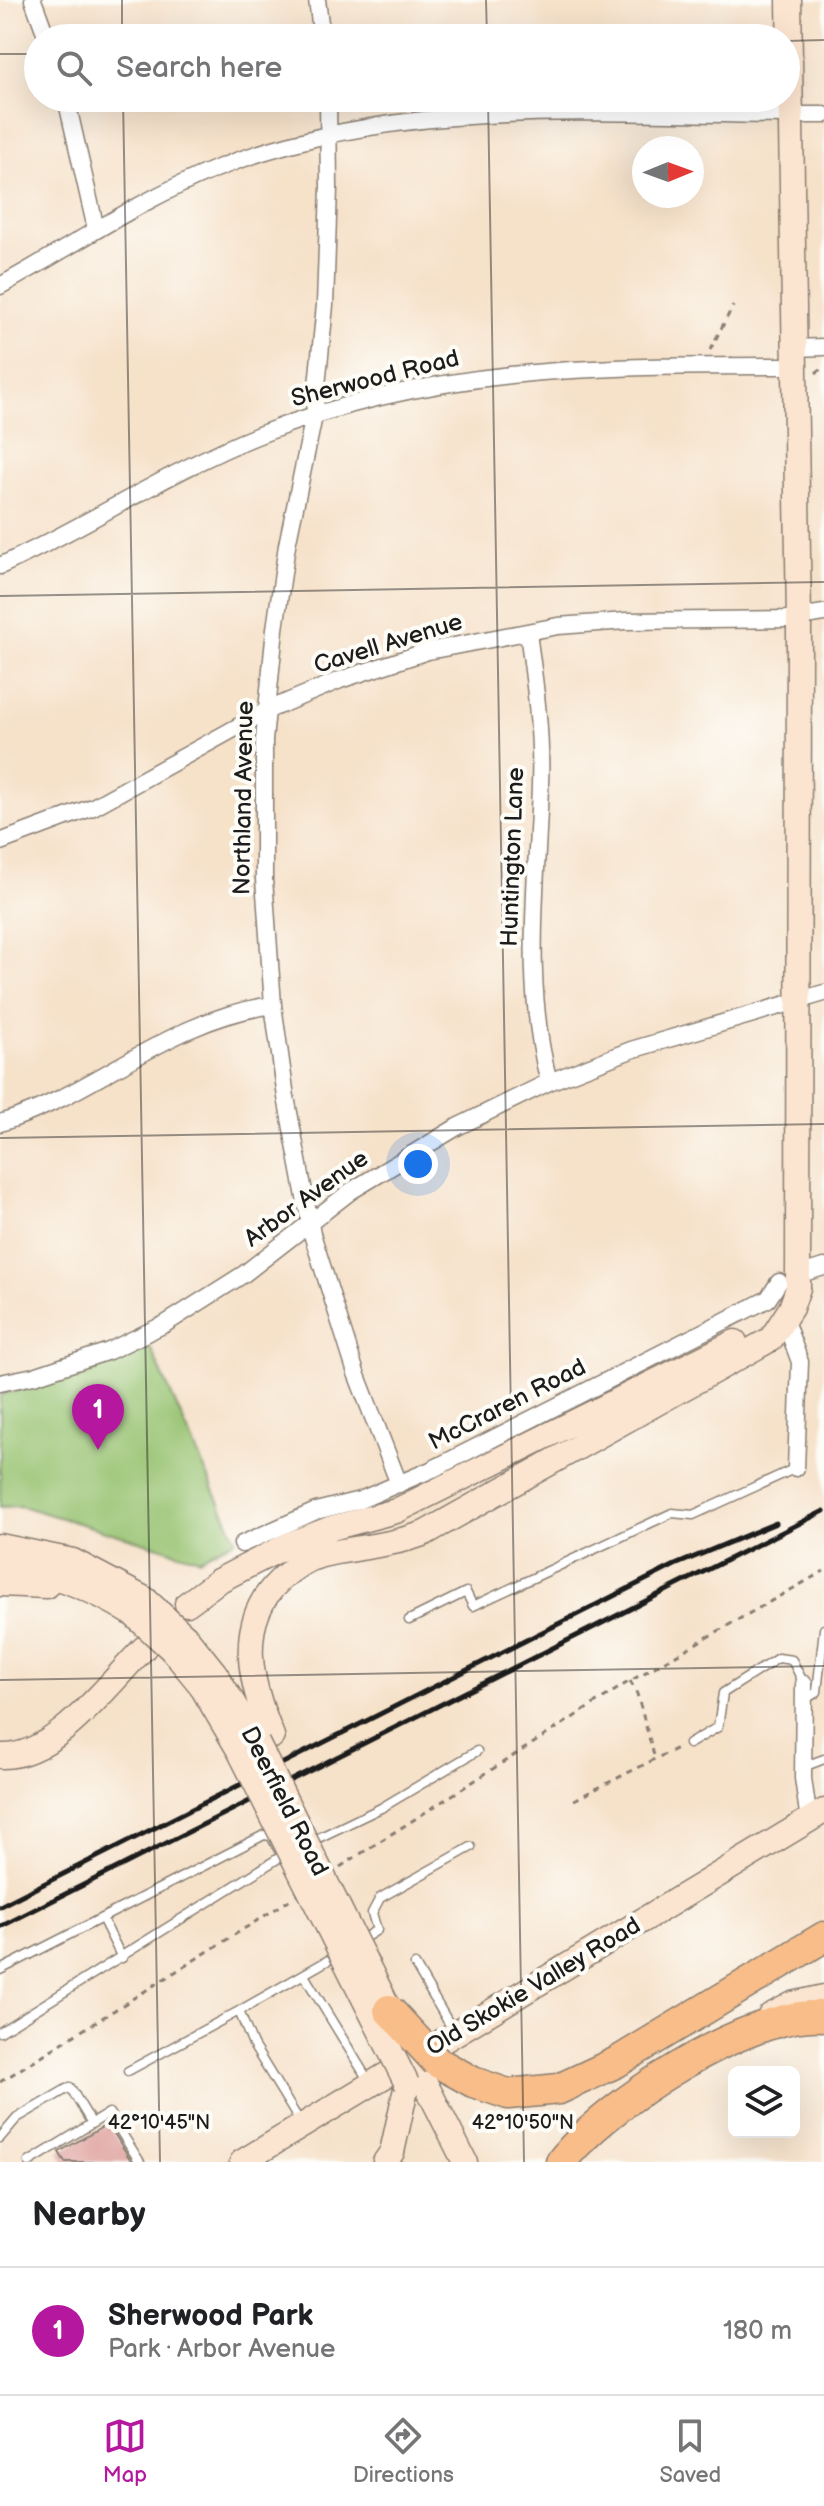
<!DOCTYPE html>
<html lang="en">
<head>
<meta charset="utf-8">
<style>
	:root { --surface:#fff; --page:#f2f2f2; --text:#202124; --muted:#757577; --line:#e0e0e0; --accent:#b5179e }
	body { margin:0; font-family:"Balsamiq Sans",sans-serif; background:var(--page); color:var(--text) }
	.controls { position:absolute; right:24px; bottom:24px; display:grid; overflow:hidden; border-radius:12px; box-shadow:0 8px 32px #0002 }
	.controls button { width:72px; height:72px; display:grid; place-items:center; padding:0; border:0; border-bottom:2px solid var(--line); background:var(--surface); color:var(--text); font:40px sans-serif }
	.compass { position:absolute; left:632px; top:136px; width:72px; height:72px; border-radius:50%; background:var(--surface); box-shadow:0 8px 32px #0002; rotate:89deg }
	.you { position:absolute; left:418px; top:1164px; width:28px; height:28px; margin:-20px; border:6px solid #fff; border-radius:50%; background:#1a73e8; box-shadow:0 0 0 12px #1a73e833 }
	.badge { display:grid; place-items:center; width:52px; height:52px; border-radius:50%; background:var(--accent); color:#fff; font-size:26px; font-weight:700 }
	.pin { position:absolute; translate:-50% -66px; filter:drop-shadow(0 2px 4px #0008) }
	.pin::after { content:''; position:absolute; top:42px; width:28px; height:24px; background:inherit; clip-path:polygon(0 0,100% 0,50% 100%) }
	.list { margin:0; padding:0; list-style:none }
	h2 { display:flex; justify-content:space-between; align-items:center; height:104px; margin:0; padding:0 32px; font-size:34px }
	h2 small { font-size:26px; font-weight:400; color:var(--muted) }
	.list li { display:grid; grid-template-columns:52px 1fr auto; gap:24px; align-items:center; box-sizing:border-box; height:128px; padding:0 32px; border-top:2px solid var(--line) }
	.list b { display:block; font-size:30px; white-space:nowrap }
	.list p { margin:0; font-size:26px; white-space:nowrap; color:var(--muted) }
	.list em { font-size:26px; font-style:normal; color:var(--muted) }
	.icon { flex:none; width:44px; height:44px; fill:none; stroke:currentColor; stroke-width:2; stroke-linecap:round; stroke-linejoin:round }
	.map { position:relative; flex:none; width:824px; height:2162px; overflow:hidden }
	.search { position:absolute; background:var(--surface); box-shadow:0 8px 32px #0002; left:24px; right:24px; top:24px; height:88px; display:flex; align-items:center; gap:20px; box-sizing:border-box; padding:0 28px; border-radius:44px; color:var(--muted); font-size:30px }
	.sheet { height:232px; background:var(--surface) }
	nav { display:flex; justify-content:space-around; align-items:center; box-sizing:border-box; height:112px; border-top:2px solid var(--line); background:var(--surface); font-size:22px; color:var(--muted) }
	nav a { display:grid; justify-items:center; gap:4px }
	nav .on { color:var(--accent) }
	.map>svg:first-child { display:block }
	.green { fill:#96c270; stroke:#596f46; stroke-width:2 }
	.building { fill:#da9493 }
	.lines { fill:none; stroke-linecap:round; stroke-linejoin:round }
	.lane-casing { stroke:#897e72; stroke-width:11 }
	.street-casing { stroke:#897e72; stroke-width:19 }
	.secondary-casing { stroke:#897e72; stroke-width:27 }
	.highway-casing { stroke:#897e72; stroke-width:33 }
	.path { stroke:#897e72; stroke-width:3; stroke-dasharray:6 6; stroke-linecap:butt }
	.lane { stroke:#fff; stroke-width:8 }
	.street { stroke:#fff; stroke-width:16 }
	.secondary { stroke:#fce5d0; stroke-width:24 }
	.highway { stroke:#f8bd89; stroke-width:30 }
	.rail { stroke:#1c1c1c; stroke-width:5 }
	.secondary-bridge-casing { stroke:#897e72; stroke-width:27; stroke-linecap:butt }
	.highway-bridge-casing { stroke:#897e72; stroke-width:33; stroke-linecap:butt }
	.secondary-bridge { stroke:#fce5d0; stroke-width:24 }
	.highway-bridge { stroke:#f8bd89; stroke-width:30 }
	.ticks { fill:none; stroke:#1c1c1c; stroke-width:2; stroke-opacity:0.45 }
	.labels { text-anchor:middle; stroke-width:8; stroke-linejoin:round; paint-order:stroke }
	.street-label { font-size:24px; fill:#1c1c1c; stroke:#fdfcf7 }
	.ticks-label { font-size:20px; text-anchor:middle; fill:#1c1c1c; stroke:#fdfcf7; stroke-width:8; stroke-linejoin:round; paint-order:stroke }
</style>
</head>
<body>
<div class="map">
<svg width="824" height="2162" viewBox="0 0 824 2162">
	<rect width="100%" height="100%" fill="#fdfcf7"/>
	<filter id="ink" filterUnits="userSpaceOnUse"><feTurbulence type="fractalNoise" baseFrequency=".0125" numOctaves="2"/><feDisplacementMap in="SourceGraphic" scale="16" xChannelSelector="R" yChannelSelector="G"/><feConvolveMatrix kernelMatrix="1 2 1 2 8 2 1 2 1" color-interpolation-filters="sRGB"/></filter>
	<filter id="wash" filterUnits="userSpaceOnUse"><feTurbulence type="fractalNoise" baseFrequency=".006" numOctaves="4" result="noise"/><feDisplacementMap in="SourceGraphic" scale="32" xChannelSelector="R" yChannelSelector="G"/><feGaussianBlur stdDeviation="1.8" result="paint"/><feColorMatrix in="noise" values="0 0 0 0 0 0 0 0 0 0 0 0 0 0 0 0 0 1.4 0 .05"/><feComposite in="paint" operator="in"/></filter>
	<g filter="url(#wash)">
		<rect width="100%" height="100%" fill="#f6e1c9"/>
		<path class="green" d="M150,1347L236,1539L199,1559L21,1506L0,1507V1395L79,1373Z"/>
		<g id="blocks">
			<path class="building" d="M108,2124L132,2162H65L59,2152Z"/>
		</g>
	</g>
	<g filter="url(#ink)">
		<use href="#blocks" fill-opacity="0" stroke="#897e72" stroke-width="2"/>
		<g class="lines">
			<g class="lane-casing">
				<path id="lane" d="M409,1620L466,1592L473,1606L672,1513L693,1515L796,1468
					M806,1699L817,1692L824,1629
					M689,1744L718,1727L723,1693L778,1658L792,1660L804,1684
					M803,1767L824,1759
					M308,1843L381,1808L477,1751
					M102,1918L122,1958
					M358,1942L377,1930L372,1913L380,1898L471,1847
					M415,1965L454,2032
					M0,1970L264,1835L271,1836L282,1856L0,2032
					M304,1975L368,2080
					M239,2011L339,1954
					M128,2071L239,2011L253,2045L300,2122
					M0,2138L17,2118L70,2087L91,2122
					M29,2162L109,2113L140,2162"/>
			</g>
			<g class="street-casing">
				<path id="street" d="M33,0L47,38
					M317,0L322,38
					M66,98L96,229
					M328,98L329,188L325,305L314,416L287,545L275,629L264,740V879L273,1005L286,1097L312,1234L356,1373L399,1484
					M0,286C71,247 138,201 213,170C402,92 623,116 824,115
					M794,348L824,347
					M0,566C88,526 168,471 259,435C437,364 607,366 794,366
					M528,633C535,683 542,734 540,785C537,885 523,984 549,1082
					M0,842L93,807L268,710L340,680L428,651L558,626L626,621L787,619L824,613
					M0,1123C97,1094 165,1020 273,1005
					M800,1274L824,1267
					M784,1318L800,1362L796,1468
					M0,1383L34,1376L109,1351L165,1324L244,1274L351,1191L457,1127L549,1082L631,1050L824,993
					M242,1544L316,1511L360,1500L433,1469L768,1299L779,1282
					M804,1684L803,1778L809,1821"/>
			</g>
			<g class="secondary-casing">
				<path id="secondary" d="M0,1546L73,1561L145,1599
					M0,1566C51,1572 90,1587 133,1614
					M0,1584L46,1586
					M187,1604L218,1581L288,1545L332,1528L396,1511L735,1342
					M186,1637L215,1673L257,1743
					M172,1650L200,1684L240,1752
					M272,1736C251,1686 234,1623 280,1580C292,1569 305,1559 322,1555C357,1547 390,1546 425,1533L771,1339L791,1308L798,1288L799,618L789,0
					M0,1756C54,1759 108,1684 144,1648
					M770,2016L793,2004L824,1997
					M418,2069L465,2162
					M242,2162L824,1811
					M385,2162L392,2152L407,2084"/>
			</g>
			<g class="highway-casing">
				<path id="highway" d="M437,2062L473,2082L508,2094L559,2089L617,2062L824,1937
					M561,2162C605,2104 750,2010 824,2016"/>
			</g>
			<path class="path" d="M710,350L733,306
				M816,373L824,366
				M630,1681L637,1694L655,1759
				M574,1800L677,1748
				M340,1867L630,1681L824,1571
				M0,2082L293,1898"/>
			<use href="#lane" class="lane"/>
			<use href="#street" class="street"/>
			<use href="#secondary" class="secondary"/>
			<use href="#highway" class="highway"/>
			<path class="rail" d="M0,1906L675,1565L776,1523
				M0,1927L824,1511"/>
			<g class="secondary-bridge-casing">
				<path id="secondary-bridge" d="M145,1599L186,1637
					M133,1614L172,1650
					M257,1743L398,2027
					M240,1752L407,2084"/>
			</g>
			<g class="highway-bridge-casing">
				<path id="highway-bridge" d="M389,2010L437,2062"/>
			</g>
			<use href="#secondary-bridge" class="secondary-bridge"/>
			<use href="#highway-bridge" class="highway-bridge"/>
		</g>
	</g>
	<path class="ticks" d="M122,0V38M486,0L487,38M786,41L824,40M0,54H38M123,98L160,2162M488,98L524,2162M0,596L824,582M0,1138L824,1124M0,1680L824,1666"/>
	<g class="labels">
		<g class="street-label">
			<text transform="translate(375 378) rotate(-14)" y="8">Sherwood Road</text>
			<text transform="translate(388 643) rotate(-17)" y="8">Cavell Avenue</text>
			<text transform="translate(243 798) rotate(-89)" y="8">Northland Avenue</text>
			<text transform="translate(512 857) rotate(-88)" y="8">Huntington Lane</text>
			<text transform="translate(306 1198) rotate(-36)" y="8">Arbor Avenue</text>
			<text transform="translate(507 1404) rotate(-27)" y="8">McCraren Road</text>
			<text transform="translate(285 1801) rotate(63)" y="8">Deerfield Road</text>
			<text transform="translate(533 1986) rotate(-31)" y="8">Old Skokie Valley Road</text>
		</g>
	</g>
	<g class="ticks-label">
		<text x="159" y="2129">42°10'45"N</text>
		<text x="523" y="2129">42°10'50"N</text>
	</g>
</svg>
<div class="controls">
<button><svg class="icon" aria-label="layers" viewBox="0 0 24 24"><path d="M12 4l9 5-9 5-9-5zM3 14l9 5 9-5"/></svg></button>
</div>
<svg class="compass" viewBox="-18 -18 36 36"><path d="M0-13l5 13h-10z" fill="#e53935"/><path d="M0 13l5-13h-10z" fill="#757577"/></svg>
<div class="you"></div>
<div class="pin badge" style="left:98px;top:1450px">1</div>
<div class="search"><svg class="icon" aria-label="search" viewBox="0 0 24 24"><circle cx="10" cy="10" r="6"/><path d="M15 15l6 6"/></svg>Search here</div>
</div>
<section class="sheet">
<h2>Nearby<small></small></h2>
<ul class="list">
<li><span class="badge">1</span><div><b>Sherwood Park</b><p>Park · Arbor Avenue</p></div><em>180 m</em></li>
</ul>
</section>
<nav>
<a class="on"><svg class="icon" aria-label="map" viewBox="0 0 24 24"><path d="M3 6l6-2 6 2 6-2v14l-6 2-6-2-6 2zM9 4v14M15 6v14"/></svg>Map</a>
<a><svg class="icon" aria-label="directions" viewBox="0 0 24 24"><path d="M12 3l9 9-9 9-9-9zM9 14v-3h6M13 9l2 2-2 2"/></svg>Directions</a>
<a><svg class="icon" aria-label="saved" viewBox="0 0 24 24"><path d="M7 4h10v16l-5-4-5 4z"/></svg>Saved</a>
</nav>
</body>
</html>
